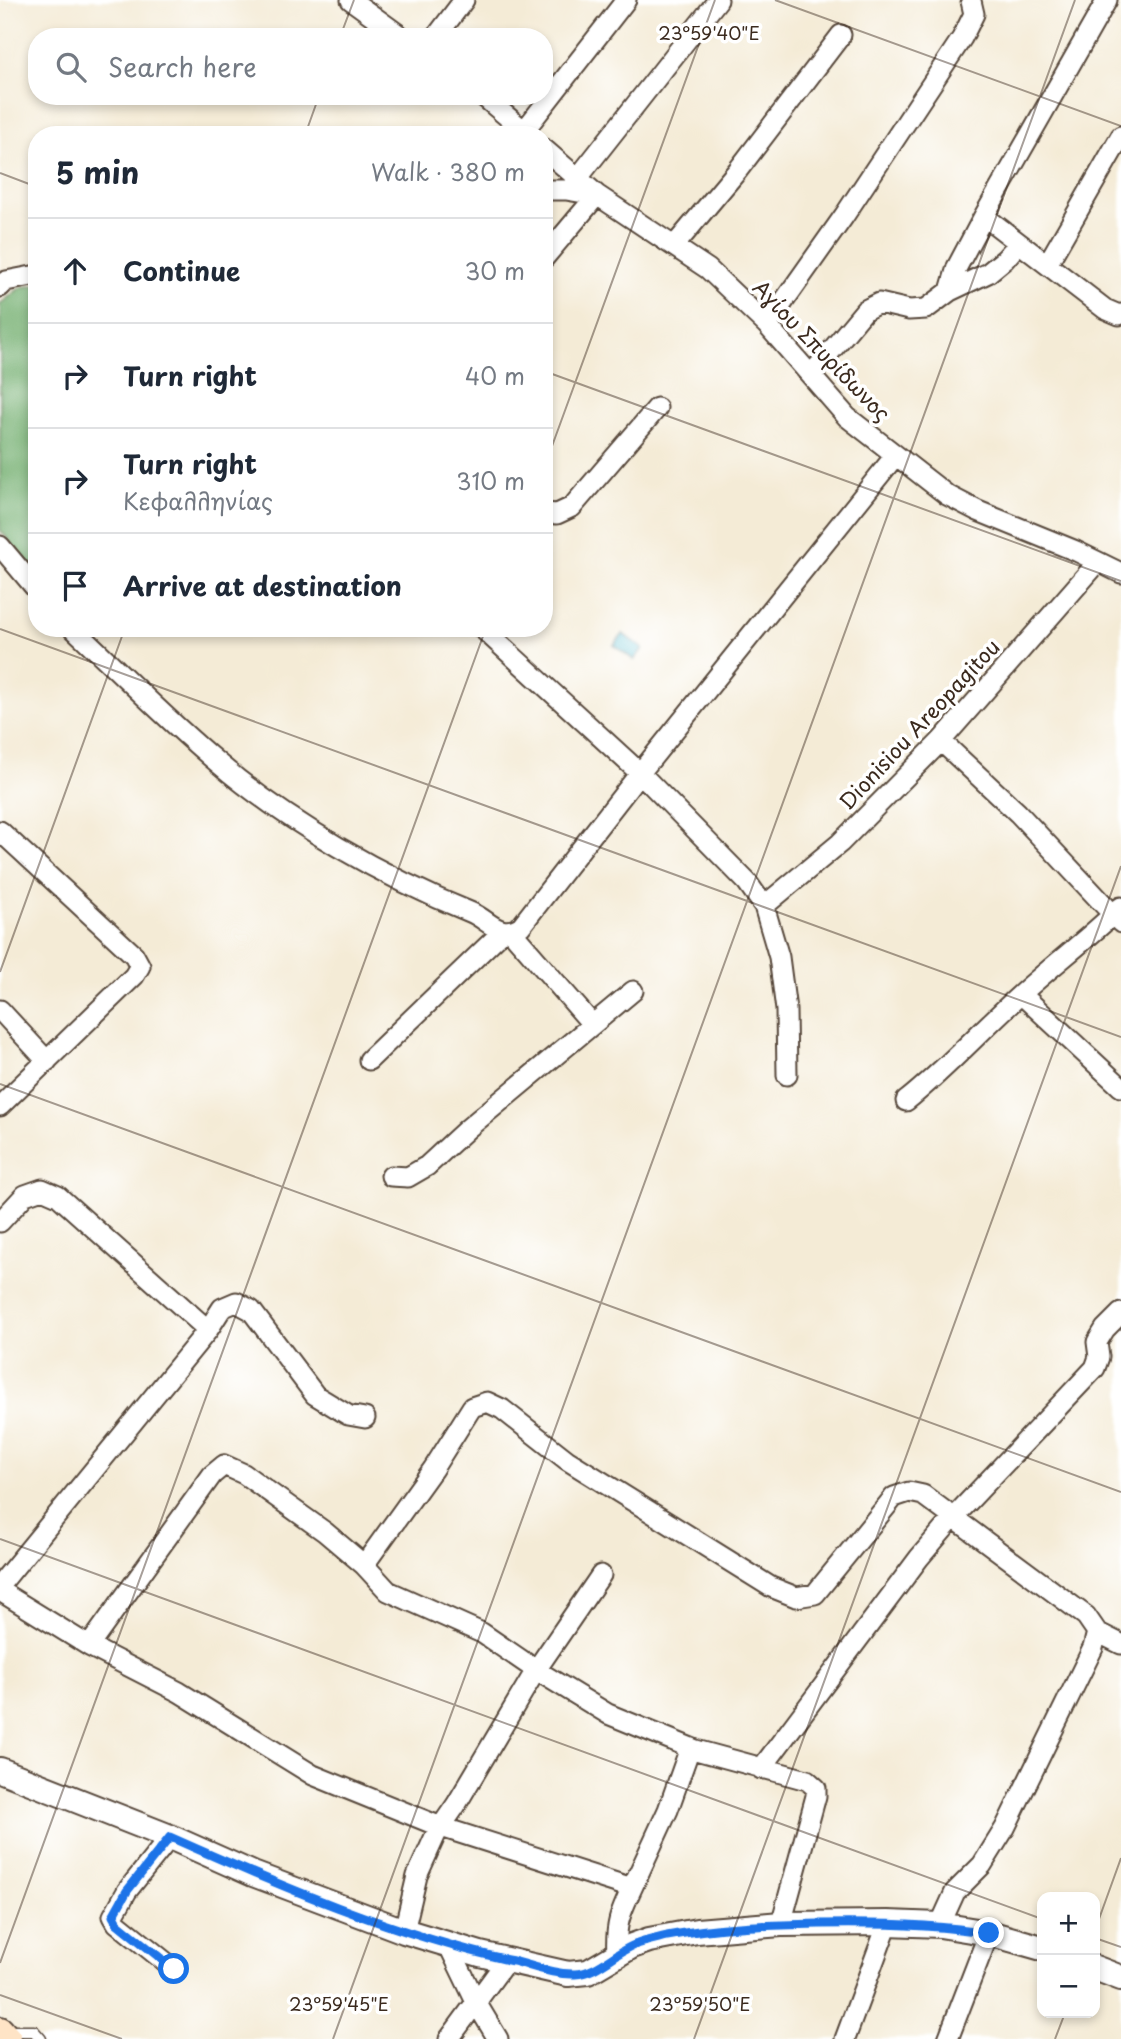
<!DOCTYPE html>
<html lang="en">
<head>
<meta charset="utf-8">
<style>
	:root { --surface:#fff; --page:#f6f6f7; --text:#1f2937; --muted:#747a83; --line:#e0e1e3 }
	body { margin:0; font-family:"Playpen Sans",sans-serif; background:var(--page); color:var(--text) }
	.controls { position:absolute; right:21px; bottom:21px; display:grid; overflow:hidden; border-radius:14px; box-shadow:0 4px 10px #0003 }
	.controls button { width:63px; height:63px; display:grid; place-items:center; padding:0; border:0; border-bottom:2px solid var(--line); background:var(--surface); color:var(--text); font:35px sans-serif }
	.stop { position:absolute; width:21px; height:21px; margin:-16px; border:5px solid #1a73e8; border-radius:50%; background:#fff }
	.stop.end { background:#1a73e8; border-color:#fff; box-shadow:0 2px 7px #0008 }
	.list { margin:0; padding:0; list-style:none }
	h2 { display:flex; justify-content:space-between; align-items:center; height:91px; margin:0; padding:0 28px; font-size:30px }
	h2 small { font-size:23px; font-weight:400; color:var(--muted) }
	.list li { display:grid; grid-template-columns:46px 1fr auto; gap:21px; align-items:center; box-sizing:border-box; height:105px; padding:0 28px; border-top:2px solid var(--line) }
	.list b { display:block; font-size:26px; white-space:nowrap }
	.list p { margin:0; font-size:23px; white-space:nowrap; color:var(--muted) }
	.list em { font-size:23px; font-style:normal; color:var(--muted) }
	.icon { flex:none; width:38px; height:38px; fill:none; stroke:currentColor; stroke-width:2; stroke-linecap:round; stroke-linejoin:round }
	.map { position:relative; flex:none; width:1121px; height:2039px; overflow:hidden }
	.search { position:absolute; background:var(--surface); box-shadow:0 4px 10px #0003; left:28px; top:28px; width:525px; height:77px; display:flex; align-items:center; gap:18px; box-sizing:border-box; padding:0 24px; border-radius:28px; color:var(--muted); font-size:26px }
	.panel { position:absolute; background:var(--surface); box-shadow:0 4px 10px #0003; left:28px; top:126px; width:525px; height:511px; border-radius:28px }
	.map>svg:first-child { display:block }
	.forest { fill:#71ad6d; stroke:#566c46; stroke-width:2 }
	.water { fill:#52bccd; stroke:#467376; stroke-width:2 }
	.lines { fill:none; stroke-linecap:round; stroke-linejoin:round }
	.service-casing { stroke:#57473a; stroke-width:13 }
	.minor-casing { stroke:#57473a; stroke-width:23 }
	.tertiary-casing { stroke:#57473a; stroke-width:28 }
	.secondary-casing { stroke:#57473a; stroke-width:30 }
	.service { stroke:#fff; stroke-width:10 }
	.minor { stroke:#fff; stroke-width:19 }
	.tertiary { stroke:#fff; stroke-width:24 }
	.secondary { stroke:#ffe4c6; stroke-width:26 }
	.route { stroke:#1a73e8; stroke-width:9 }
	.ticks { fill:none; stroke:#3b2a1e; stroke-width:2; stroke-opacity:0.45 }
	.labels { text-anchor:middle; stroke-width:7; stroke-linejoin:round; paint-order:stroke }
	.street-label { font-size:21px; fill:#3b2a1e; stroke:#fff }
	.ticks-label { font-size:18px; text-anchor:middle; fill:#3b2a1e; stroke:#fff; stroke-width:7; stroke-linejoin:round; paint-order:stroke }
</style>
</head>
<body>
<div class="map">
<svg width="1121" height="2039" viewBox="0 0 1121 2039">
	<rect width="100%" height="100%" fill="#fff"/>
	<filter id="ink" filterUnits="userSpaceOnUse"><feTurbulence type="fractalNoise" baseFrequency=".0143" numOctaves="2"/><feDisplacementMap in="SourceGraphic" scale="14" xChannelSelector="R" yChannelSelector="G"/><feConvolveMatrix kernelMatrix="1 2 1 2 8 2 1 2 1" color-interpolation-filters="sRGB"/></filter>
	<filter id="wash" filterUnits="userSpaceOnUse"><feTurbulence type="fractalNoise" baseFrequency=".00686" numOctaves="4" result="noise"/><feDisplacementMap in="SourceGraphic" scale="28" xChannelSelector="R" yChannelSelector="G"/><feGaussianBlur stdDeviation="1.57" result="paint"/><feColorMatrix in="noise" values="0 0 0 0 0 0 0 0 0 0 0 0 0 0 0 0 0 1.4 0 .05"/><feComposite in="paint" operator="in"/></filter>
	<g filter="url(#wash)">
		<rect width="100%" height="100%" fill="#f4ebd6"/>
		<path class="forest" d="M37,285V575L0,530V304L21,287Z"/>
		<path class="water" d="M623,634L643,649L634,660L614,645Z"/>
	</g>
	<g filter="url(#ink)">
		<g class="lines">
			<g class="service-casing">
				<path id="service" d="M6,2031H34L41,2039"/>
			</g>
			<g class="minor-casing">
				<path id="minor" d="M351,0L402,37
					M436,37L464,0
					M483,96L529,135
					M524,131L626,0
					M544,149L597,195L708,269L767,325L847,417L947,495L978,511L1076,551L1121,573
					M577,179L718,0
					M544,190H566L596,195
					M984,216L1105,309L1119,315L1121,314
					M675,245L738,170L841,35
					M544,258L597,195
					M1048,263L1121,136
					M0,287L6,281L37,275
					M950,291L957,267L984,216L1107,0
					M767,325L844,216L962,38L974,14L971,1
					M811,375L865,310L879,303L909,310L926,309L950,291L988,273L1005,259L1019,243
					M544,513L557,514L572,507L657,408
					M0,546L37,590
					M73,628C121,673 168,721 218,763C287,822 385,878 470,912C490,920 499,940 521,926L640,773L895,456
					M482,628L640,773L747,882L764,906L779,957L786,1010L787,1075
					M941,741L1018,813L1121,923
					M0,831L134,955L140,966L134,976L0,1106
					M764,906L840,843L941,741L1098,562
					M512,932L592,1024
					M1021,994L1121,1087
					M0,1010L47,1061
					M369,1060L502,932
					M906,1101C946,1069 981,1030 1020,995C1053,965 1089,938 1121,907
					M391,1176L408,1177L427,1166L467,1129L633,991
					M0,1222L25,1195L42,1189L58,1196L208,1330
					M364,1565L433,1469L472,1407L487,1402L502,1409L567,1460L771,1587L796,1597L815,1594L894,1497L909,1492L923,1495L1086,1616L1097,1632L1093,1648L1005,1828L982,1865L955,1892L940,1925
					M0,1585L208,1330L222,1308L236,1302L251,1310L315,1395L348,1415L365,1418
					M0,1591L89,1646L179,1692L313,1775L441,1827L632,1888C620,1914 615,1925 617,1954
					M1097,1632L1121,1644
					M89,1646L212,1475L224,1465L244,1474L325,1532L364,1565L388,1591L482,1633L536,1670L608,1714L696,1750L807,1780L816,1788V1796L781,1924
					M761,1769L919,1558L953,1518L1095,1368L1099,1357L1097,1342L1105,1329L1121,1313
					M170,1837L127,1891L113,1916L117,1923L174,1969
					M632,1888L668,1810L690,1748
					M404,1931L417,1876L436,1834L456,1805L536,1670L601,1575
					M448,1944L477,2004L498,2039
					M449,2039L507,1960
					M845,2039L888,1923
					M948,2039L989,1933"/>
			</g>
			<g class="tertiary-casing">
				<path id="tertiary" d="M0,1770L170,1837L253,1874L404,1931L480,1954L568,1974L588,1972L632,1946L649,1940L697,1931L781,1924L888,1923L940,1925L989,1933L1042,1948
					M1095,1968L1121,1978"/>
			</g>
			<g class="secondary-casing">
				<path id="secondary" d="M0,2030L8,2039"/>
			</g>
			<use href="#service" class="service"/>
			<use href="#minor" class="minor"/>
			<use href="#tertiary" class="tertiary"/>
			<use href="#secondary" class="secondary"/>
		</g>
	</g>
	<g class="lines" filter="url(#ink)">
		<path class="route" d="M174,1969L117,1923L113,1916L127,1891L170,1837C280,1886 395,1935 513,1961C533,1966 555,1975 575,1974C597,1973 612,1955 632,1946C643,1941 655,1939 667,1936C717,1926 769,1925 820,1924C877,1923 933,1924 989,1933"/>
	</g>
	<path class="ticks" d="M775,0L1121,126M340,37L354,0M305,135L319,96M0,173L37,187M544,371L1121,581M544,468L715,0M0,629L1121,1037M0,972L125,628M0,1084L1121,1492M0,1539L1042,1919M1095,1930L1121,1858M1095,1938L1121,1947M0,1963L486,628M0,1995L122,2039M333,2039L1075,0M694,2039L1121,866M1055,2039L1065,2013"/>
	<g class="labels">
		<g class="street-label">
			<text transform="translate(821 351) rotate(46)" y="7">Αγίου Σπυρίδωνος</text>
			<text transform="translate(920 725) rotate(-47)" y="7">Dionisiou Areopagitou</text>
		</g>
	</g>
	<g class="ticks-label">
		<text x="709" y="40">23°59'40"E</text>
		<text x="339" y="2011">23°59'45"E</text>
		<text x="700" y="2011">23°59'50"E</text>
	</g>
</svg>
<div class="controls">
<button>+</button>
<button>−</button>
</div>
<div class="stop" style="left:174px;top:1969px"></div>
<div class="stop end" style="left:989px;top:1933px"></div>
<div class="search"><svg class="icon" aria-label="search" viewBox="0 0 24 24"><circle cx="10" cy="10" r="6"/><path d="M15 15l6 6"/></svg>Search here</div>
<section class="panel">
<h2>5 min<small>Walk · 380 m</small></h2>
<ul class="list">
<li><svg class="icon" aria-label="ahead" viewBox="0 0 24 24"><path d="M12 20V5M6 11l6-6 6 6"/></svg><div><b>Continue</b></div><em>30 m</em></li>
<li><svg class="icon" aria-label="right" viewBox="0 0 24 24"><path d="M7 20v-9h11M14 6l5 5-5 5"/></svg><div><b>Turn right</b></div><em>40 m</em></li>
<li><svg class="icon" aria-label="right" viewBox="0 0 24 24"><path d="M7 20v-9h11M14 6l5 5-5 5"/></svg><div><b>Turn right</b><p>Κεφαλληνίας</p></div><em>310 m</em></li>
<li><svg class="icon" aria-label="arrive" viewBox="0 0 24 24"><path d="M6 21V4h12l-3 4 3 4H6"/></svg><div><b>Arrive at destination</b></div></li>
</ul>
</section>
</div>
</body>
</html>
